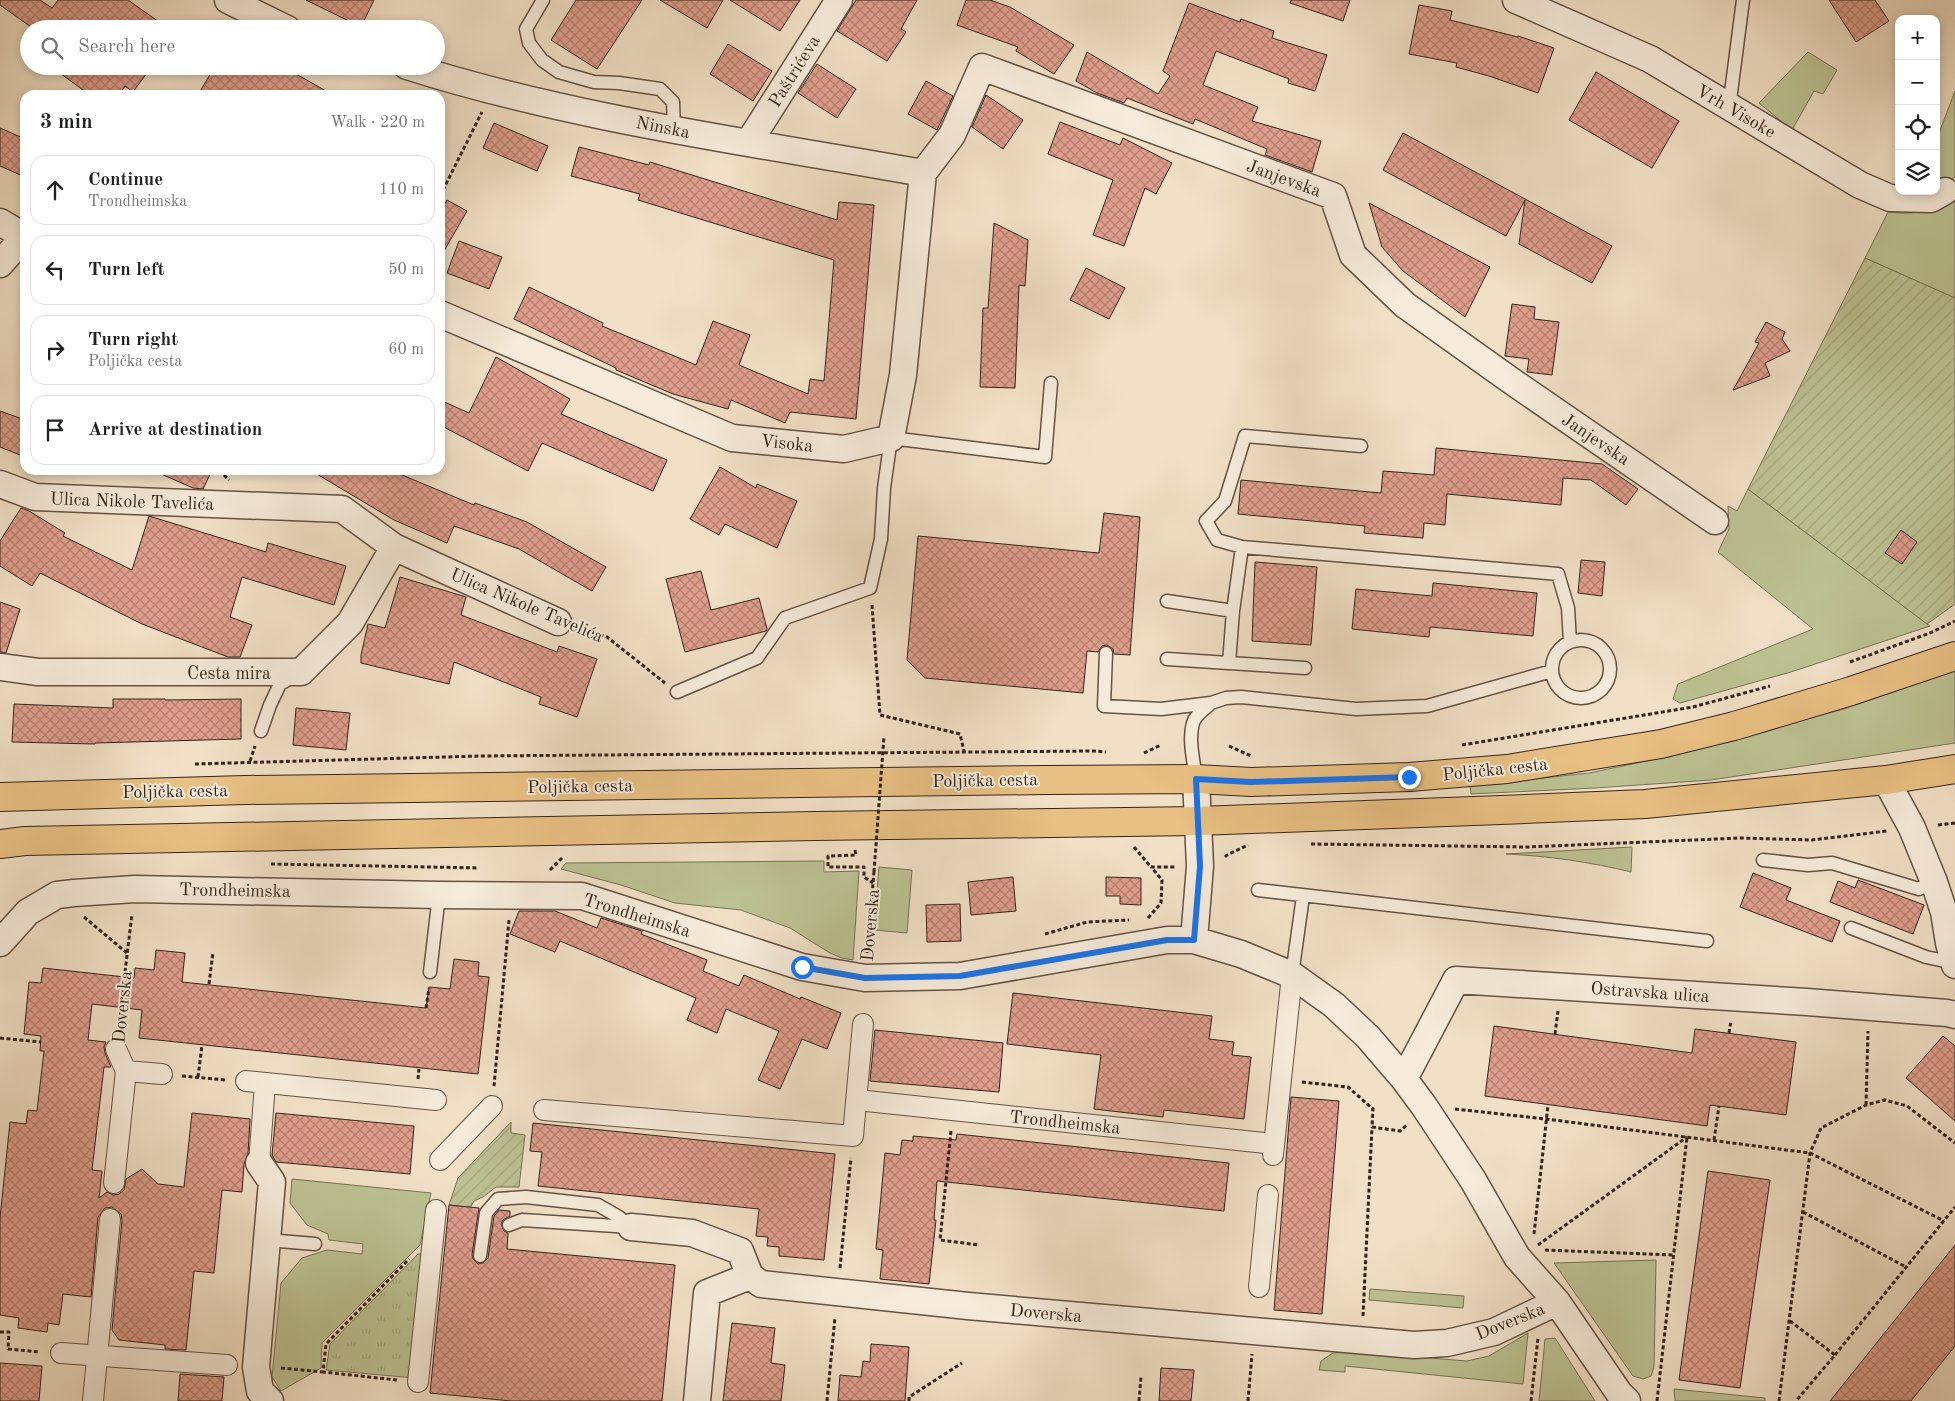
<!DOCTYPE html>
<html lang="en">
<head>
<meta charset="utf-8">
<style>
	:root { --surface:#fff; --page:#f2f2f2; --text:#202124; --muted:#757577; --line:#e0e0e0 }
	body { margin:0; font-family:"Old Standard TT",serif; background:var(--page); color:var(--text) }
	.controls { position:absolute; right:15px; top:15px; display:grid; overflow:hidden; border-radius:10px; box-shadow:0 2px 8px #0003 }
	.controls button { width:45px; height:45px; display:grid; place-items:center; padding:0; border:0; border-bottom:1px solid var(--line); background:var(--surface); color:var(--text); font:25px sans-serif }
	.stop { position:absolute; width:15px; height:15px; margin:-11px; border:4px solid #1a73e8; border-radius:50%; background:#fff }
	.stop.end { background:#1a73e8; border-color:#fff; box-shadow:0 1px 5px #0008 }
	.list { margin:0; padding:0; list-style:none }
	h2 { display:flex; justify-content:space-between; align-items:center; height:65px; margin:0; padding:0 20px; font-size:21px }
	h2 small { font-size:16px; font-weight:400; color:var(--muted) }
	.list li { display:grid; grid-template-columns:32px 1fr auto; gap:15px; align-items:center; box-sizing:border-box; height:70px; margin:0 10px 10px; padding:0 10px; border:1px solid var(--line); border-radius:15px }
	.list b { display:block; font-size:19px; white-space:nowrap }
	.list p { margin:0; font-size:16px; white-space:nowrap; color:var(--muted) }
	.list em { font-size:16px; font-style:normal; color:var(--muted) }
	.icon { flex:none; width:28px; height:28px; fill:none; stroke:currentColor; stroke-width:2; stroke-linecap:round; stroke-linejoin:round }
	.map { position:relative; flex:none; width:1955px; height:1401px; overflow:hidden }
	.search { position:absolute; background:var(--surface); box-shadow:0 2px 8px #0003; left:20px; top:20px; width:425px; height:55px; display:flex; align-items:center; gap:12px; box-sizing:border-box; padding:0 18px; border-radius:28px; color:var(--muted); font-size:19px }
	.panel { position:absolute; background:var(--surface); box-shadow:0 2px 8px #0003; left:20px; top:90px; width:425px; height:385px; border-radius:15px }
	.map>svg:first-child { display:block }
	.grass { fill:#bcc293; stroke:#787256 }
	.park { fill:url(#park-tufts); stroke:#787256 }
	.garden { fill:url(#garden-furrows); stroke:#787256 }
	.building { fill:url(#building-cross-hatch); stroke:#352318 }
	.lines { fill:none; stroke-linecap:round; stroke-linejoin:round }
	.service-casing { stroke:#645244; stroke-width:15 }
	.pedestrian-casing { stroke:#645244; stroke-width:22 }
	.minor-casing { stroke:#645244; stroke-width:29 }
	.primary-casing { stroke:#352318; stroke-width:30 }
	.path { stroke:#352318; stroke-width:3; stroke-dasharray:4 2.5; stroke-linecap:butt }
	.service { stroke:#f6ebda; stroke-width:12 }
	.pedestrian { stroke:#f6ebda; stroke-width:20 }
	.minor { stroke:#f6ebda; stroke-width:26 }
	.primary { stroke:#e8c083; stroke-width:28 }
	.path-bridge { stroke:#352318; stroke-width:3; stroke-dasharray:4 2.5; stroke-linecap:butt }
	.route { stroke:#1a73e8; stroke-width:6 }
	.labels { text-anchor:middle; stroke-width:4; stroke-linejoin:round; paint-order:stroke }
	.street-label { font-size:18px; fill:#352318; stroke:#f6ebda }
</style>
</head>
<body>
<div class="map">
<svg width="1955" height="1401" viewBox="0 0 1955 1401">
	<defs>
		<pattern id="park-tufts" width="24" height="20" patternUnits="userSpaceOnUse" patternTransform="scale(1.25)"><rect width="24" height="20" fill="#bcc293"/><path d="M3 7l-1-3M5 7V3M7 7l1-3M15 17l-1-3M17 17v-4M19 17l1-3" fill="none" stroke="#a2a67e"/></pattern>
		<pattern id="garden-furrows" width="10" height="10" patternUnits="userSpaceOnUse" patternTransform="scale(1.25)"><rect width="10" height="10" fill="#bcc293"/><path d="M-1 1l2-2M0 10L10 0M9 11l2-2" fill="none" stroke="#a2a67e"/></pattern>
		<pattern id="building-cross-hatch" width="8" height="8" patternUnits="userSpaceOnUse" patternTransform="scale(1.25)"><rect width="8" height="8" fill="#df9e8d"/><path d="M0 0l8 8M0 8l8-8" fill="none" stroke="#b68072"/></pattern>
	</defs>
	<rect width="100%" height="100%" fill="#f1e0c6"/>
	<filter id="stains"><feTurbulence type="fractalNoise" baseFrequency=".004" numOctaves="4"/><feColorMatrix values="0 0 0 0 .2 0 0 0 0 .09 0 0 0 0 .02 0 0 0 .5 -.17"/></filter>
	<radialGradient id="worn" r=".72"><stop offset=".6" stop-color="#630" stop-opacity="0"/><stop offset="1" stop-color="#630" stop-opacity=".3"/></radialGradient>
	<path class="grass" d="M1808,52L1837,70L1823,94L1814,91L1792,130L1759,103Z
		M1955,91V177L1936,187V141Z
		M1955,195V298L1865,258L1888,212C1920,215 1929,212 1955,195Z
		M1748,489L1927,624L1930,626L1791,672L1680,703L1673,699L1678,684L1813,629L1718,552L1729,529L1728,506L1737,511Z
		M1955,670V743L1711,780L1595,788L1471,794L1470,786L1589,773L1675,755L1844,709Z
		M1632,847L1631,872C1590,862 1549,856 1506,854Z
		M824,861V872L859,871L853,960L842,958L830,953L790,928L741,910L675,903L621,885L561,869L566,863Z
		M879,867L912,870L907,933L874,930Z
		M292,1179L431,1193L420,1245L322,1343L321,1368L281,1391L272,1377L281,1283L302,1258L327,1250L362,1254L363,1244L329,1240L328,1234L307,1225L290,1203Z
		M1656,1260L1654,1367L1651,1376L1643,1379L1633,1376L1554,1263Z
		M1370,1289L1464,1296L1463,1308L1369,1300Z
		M1528,1333L1523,1384L1345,1366V1372L1319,1370L1321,1361L1333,1353L1354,1352L1467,1361L1489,1356Z
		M1555,1338L1595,1401H1539L1545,1339Z
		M1674,1389L1765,1398V1401H1675Z"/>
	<path class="park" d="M418,1254H427L415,1378L326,1370L330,1344Z"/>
	<path class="garden" d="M1865,258L1955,298V604L1927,624L1748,489Z
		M511,1122V1133L525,1135L519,1187H496L483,1197L474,1201L470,1208L449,1205L458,1178Z"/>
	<path class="building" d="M0,0H40L52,8L58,0H128L169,29H34L0,5Z
		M306,0H374L361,27Z
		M576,0H642L597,69L551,40Z
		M660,0H723L707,28Z
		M730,0H800L780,31Z
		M856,0H917L901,29L906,32L887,61L837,31Z
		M966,0H990L1010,7L1074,45L1054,74L1016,51L1018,47L957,25Z
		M1291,0H1350L1343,21L1290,3Z
		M1829,0H1875L1889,21L1856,42Z
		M1189,3L1240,22L1241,19L1274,31L1272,38L1327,55L1315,91L1288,83L1289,79L1216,51L1203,85L1258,107L1252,121L1321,141L1312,172L1265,155L1267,149L1195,119L1193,124L1127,98L1124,103L1097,93L1076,81L1087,52L1158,94L1170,76L1163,71Z
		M1419,5L1452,11L1450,20L1518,37V36L1554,48L1538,93L1489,76L1456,67L1457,63L1409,54Z
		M728,44L772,71L753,101L710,74Z
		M817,64L856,89L837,118L798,93Z
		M50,66H152L133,92L125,86L119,95H90Z
		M215,66H282L333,95H198Z
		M1596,72L1679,121L1652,168L1569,120Z
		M926,81L953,96L937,130L908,114Z
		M986,95L1023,120L1003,149L972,127Z
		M1060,122L1120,145L1123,138L1172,163L1156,194L1145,188L1124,246L1093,235L1113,180L1048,154Z
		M494,123L548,146L537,171L483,148Z
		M0,128L25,139V177L0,166Z
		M1403,133L1612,246L1592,283L1519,244L1525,200L1506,236L1383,170Z
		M579,147L649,165L650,162L837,220L839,202L874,205L856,419L790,412L785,423L731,400L728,409L673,394L616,370V368L514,319L529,287L603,323L602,326L696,365L713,321L750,335L739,365L808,394L810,379L824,381L834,260L638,200L640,194L571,176Z
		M447,200L467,211L440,258V212Z
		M1369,203L1490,267L1465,317L1403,271L1382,247Z
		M994,223L1028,240L1025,286L1019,285L1015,388L980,387L983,308H988Z
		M459,241L502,257L489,289L447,273Z
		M1086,268L1125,288L1109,319L1070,300Z
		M1512,304L1535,307L1534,319L1559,322L1552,375L1527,372L1529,359L1505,356Z
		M1766,322L1785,332L1782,339L1790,351L1765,363L1770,376L1733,390L1759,343L1755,342Z
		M496,357L570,399L561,414L667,460L653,491L542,443L528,471L440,425V400L469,413Z
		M0,411L25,420V457L0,447Z
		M1436,448L1602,464L1638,489L1626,505L1591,480L1563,478L1561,505L1447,494L1445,525L1424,523L1423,538L1364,533L1365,526L1238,514L1241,480L1381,493L1383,471L1434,475Z
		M720,467L756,488L757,484L797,501L777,548L725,524L719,535L690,519Z
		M152,470H212L203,489L193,488Z
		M310,470H390L474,505L475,503L527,522L606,567L592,591L519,549L454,526L447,543L394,520Z
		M21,508L29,511L65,533L63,536L132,570L149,516L266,552L268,543L346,566L334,605L242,577L230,617L252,625L240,657H228L142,624L40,573L32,586L0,566V541Z
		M1104,513L1140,517L1130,655L1114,654L1113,649L1107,645L1102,646L1098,652L1087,651L1083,693L925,678L907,660L918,536L1099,553Z
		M1901,530L1917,542L1902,564L1885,553Z
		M1581,560L1605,562L1602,596L1578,593Z
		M1255,562L1317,567L1311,645L1252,641Z
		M701,571L711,610L759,598L767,629L766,631L685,652L666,579Z
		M400,577L466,597L461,615L557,652L559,646L597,659L577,717L539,704L541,697L454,662L449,684L361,663V655L368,624L385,628Z
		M1433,583L1537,593L1533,636L1430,627L1429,637L1352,629L1356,589L1432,596Z
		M0,602L20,609L6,653L0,652Z
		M113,699H165V700L241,699V739L95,743V744L12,742L14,704L113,708Z
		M296,708L350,713L346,750L293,745Z
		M1753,873L1791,888L1786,900L1840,921L1832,942L1740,907Z
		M1013,877L1016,911L971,915L968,882Z
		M1106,877L1141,878V905L1120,904V896H1106Z
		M1858,880L1924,905L1913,934L1830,902L1838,881L1855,888Z
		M960,904L961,941L927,942L926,905Z
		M519,911H555L597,928L601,918L642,931L641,934L707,960L703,971L739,986L744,975L800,999L801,997L841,1013L827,1049L802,1039L780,1089L758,1080L779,1031L726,1009L717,1033L687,1020L696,998L560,941L555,952L510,934Z
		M156,950L185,953L182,982L426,1008L429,987L450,989L454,959L479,962L478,976L489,977L478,1074L139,1038L142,1010L92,1004L88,1040L106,1042L104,1047L105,1053L111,1067H104L92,1170L102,1171L99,1198L107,1192L113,1195L119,1194L124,1190L126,1179L142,1169L158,1184L184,1187L192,1113L250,1119L248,1154L244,1164L242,1192L222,1190L214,1273L194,1271L186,1350L165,1349V1345L119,1340L112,1330L122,1220L121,1214L112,1207L105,1208L98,1217L91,1297L63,1294L59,1325L48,1323L47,1332L18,1328L19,1318L0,1315V1218L10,1122L26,1124L28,1110L37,1111L44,1051H40L41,1036L24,1034L29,982L41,983L43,968L134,978L135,968L154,970Z
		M1013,993L1212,1016L1209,1039L1234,1042L1232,1055L1251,1057L1244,1119L1164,1110L1163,1117L1094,1109L1101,1055L1007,1044Z
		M1494,1026L1692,1053L1695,1029L1796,1042L1786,1115L1710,1105L1707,1126L1485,1096Z
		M875,1030L1003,1043L999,1092L870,1081Z
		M1943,1036L1955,1046V1121L1906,1078Z
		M1291,1097L1339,1101L1322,1314L1274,1310Z
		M276,1113L414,1126L410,1174L276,1162L272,1155Z
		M533,1123L835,1154L824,1260L779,1256V1247L767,1246L768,1237L756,1236L759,1209L538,1186L542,1152L530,1151Z
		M957,1134L1229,1163L1224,1211L937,1181L934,1220H936L929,1284L880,1279L883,1250L876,1249L885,1153L900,1155L902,1140L913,1141V1136L956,1140Z
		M1708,1171L1770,1180L1740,1388L1679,1380Z
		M449,1205L479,1208L472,1255L473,1259L478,1264L483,1263L488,1258L494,1216L499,1210L510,1211V1216L503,1220L501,1224L504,1231L508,1233L507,1249L675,1265L662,1401H511L430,1393Z
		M1955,1245V1346L1911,1401H1830Z
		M732,1323L775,1328L771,1363L785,1365L781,1401H723Z
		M871,1344L909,1347L905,1401H838L840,1375L861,1377L863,1361L870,1362Z
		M0,1363L42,1366L39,1401H0Z
		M1161,1368L1194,1370L1191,1401H1159Z
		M180,1374L224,1377L222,1401H178Z"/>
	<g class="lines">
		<g class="service-casing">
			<path id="service" d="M543,0L526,29L529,43L542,60L559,72L594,82L619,83L660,89L673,102L674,130
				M1729,108L1743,0
				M1361,446L1245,436L1225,501L1206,521L1217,540L1242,547L1558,574L1568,608L1570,642
				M1242,547L1233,611L1229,663L1305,668
				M1167,601L1233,611
				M1552 669a29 29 0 1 1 58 0a29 29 0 1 1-58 0Z
				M1106,653L1104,706L1161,709L1211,703L1226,698L1241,697L1356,709L1427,706L1552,671
				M1167,659L1229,663
				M677,692L757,658L785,618L870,588L881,539L884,488L891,438L1045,457L1051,383
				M261,731L270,705L280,684L292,677
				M1196,779C1194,762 1188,740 1193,723C1195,715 1205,709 1211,703
				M1763,860L1808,865L1832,863L1919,889L1934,882
				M1258,890L1707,941
				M1851,928L1926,957L1954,963
				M430,972L439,895
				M1292,975L1303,896
				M509,1225L522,1220L631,1227
				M267,1240L315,1244
				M480,1256L486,1213L498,1199L526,1197L598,1205L619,1217L631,1227"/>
		</g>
		<g class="pedestrian-casing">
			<path id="pedestrian" d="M126,1071L162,1074
				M246,1081L436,1100
				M857,1100L1274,1144
				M544,1110L853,1136L863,1024
				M1273,1155L1292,975
				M440,1160L492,1106
				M259,1163L265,1084
				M114,1183L126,1071L116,1049
				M1259,1287L1268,1195
				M61,1353L227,1365
				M418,1382L436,1210
				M93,1401L110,1219"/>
		</g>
		<g class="minor-casing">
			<path id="minor" d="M228,0L287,29
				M1516,0L1650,59L1860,185L1890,198L1931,199L1945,191
				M407,66C574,119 750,142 923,173
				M749,142L839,0
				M923,173L952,135L982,67L1333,196L1353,255L1405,305L1513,382L1715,521
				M0,222L25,237
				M0,264L24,237
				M440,314L732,438L844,449L891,438L903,375L923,173
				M0,484L35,497L342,509L394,547L558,622
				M0,667L38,672H301L350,623L394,547
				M1886,780L1912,828L1934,882L1944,912L1949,943L1955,965
				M1194,940L1200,866L1196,779
				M0,943L28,912L57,895L74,893L135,889L439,895L582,896L802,967L865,978L960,976L1167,940H1194L1241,954L1292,975L1334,1005L1368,1037L1404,1079L1424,1106L1473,1180L1517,1257L1557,1302L1619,1393L1627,1401
				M1404,1079L1456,980L1807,1002L1947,1013L1955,1015
				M259,1163L272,1182L256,1367L260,1391L270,1401
				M631,1227L692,1233L740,1251L750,1276L761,1284L968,1306L1414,1345L1447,1343L1494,1332L1557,1302
				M697,1401L707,1293L750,1276"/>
		</g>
		<g class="primary-casing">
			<path id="primary" d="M0,797L245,790L1046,780L1196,779L1251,782L1409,777L1507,769L1661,744L1734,726L1851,691L1955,656
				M0,844L25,841L816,826L1198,821L1501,810L1645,804L1886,780L1955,769"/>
		</g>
		<path class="path" d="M440,196L482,112
			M222,470L221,472L229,480
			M872,605L880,715L960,734L964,751
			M581,629L607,637L665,683
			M1850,662L1930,633L1955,621
			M1462,745L1693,707L1770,686
			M1229,746L1251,756
			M1144,753L1161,745
			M250,761L255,746
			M195,764L480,756L1094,751L1106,752
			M1938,825L1955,823
			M1311,844L1527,847L1740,838L1812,840L1887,831
			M1134,847L1151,867H1176
			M855,850L856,855L828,856V867H864V877L873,883
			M1225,857L1227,855L1248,845
			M271,864L479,868
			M550,870L563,857
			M84,917L127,953
			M1148,918L1161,903L1162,880L1152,868
			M1045,934L1087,922L1129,920
			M867,953L874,872
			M209,984L213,952
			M426,1008L429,988
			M118,1030L132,914
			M1729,1033L1731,1021
			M1555,1034L1558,1011
			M0,1038L41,1042
			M182,1076L226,1080
			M198,1077L202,1045
			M418,1079L419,1069
			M1302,1082L1348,1087L1373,1109L1372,1127L1400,1131L1408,1124
			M494,1086L509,920
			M1866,1105L1868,1031
			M1455,1109L1546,1119L1810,1153L1944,1221
			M951,1131L940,1240L979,1245
			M1714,1140L1719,1106
			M1803,1212L1906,1267
			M1534,1234L1548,1105
			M1538,1245L1687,1137
			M1545,1250L1674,1255
			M840,1268L851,1158
			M1363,1316L1372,1127
			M1790,1321L1835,1355L1796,1401
			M0,1332H9L8,1349L40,1352
			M1835,1355L1955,1207
			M281,1368L323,1372
			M397,1380L323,1372L326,1344L409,1259
			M827,1401L835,1317
			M909,1401V1397L962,1363
			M1139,1401L1141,1377
			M1248,1401L1252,1354
			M1531,1401L1538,1338
			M1657,1401L1687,1137
			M1779,1401L1810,1153L1821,1128L1866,1105L1885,1100L1907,1106L1955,1143"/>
		<use href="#service" class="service"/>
		<use href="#pedestrian" class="pedestrian"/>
		<use href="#minor" class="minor"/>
		<use href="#primary" class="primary"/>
		<path class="path-bridge" d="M874,872L884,736"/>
	</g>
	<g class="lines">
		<path class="route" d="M802,967L865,978L960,976L1167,940H1194L1200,866L1196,779L1251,782L1409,777"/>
	</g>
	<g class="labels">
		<g class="street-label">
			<text transform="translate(794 71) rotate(-58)" y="6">Paštrićeva</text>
			<text transform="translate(1736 111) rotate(30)" y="6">Vrh Visoke</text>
			<text transform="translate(663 127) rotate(11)" y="6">Ninska</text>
			<text transform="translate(1284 178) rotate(20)" y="6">Janjevska</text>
			<text transform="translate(1596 439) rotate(34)" y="6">Janjevska</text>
			<text transform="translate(787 443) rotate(6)" y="6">Visoka</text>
			<text transform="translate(132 501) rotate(2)" y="6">Ulica Nikole Tavelića</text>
			<text transform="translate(527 605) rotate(23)" y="6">Ulica Nikole Tavelića</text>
			<text x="229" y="679">Cesta mira</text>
			<text transform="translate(1495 769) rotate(-6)" y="6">Poljička cesta</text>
			<text transform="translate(985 780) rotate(-1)" y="6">Poljička cesta</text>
			<text transform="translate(580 786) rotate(-1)" y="6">Poljička cesta</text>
			<text transform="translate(175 791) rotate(-1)" y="6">Poljička cesta</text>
			<text transform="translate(235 890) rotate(1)" y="6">Trondheimska</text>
			<text transform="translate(637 915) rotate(17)" y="6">Trondheimska</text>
			<text transform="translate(870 925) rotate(-85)" y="6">Doverska</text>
			<text transform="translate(1650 992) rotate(4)" y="6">Ostravska ulica</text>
			<text transform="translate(122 1007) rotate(-84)" y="6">Doverska</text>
			<text transform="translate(1065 1122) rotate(6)" y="6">Trondheimska</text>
			<text transform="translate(1046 1313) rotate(5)" y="6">Doverska</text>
			<text transform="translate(1510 1321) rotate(-22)" y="6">Doverska</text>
		</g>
	</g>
	<rect width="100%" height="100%" filter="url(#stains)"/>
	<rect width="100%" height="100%" fill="url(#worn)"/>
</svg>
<div class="controls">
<button>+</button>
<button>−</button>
<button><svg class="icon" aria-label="locate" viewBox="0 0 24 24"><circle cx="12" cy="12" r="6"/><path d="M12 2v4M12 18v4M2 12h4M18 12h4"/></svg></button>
<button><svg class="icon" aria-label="layers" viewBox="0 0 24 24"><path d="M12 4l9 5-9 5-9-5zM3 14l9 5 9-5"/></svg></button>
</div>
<div class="stop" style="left:802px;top:967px"></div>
<div class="stop end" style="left:1409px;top:777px"></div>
<div class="search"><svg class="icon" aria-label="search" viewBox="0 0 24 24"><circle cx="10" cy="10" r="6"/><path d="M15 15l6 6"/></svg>Search here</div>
<section class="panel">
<h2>3 min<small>Walk · 220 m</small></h2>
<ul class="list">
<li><svg class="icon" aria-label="ahead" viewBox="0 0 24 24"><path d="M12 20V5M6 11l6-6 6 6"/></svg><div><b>Continue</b><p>Trondheimska</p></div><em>110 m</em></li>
<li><svg class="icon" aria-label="left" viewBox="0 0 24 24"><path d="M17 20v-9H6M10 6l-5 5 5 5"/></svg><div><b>Turn left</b></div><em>50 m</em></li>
<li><svg class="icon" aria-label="right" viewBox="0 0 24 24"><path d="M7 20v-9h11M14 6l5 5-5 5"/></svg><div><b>Turn right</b><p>Poljička cesta</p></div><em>60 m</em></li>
<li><svg class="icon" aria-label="arrive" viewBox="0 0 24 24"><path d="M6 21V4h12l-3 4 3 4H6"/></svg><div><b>Arrive at destination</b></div></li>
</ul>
</section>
</div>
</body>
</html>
